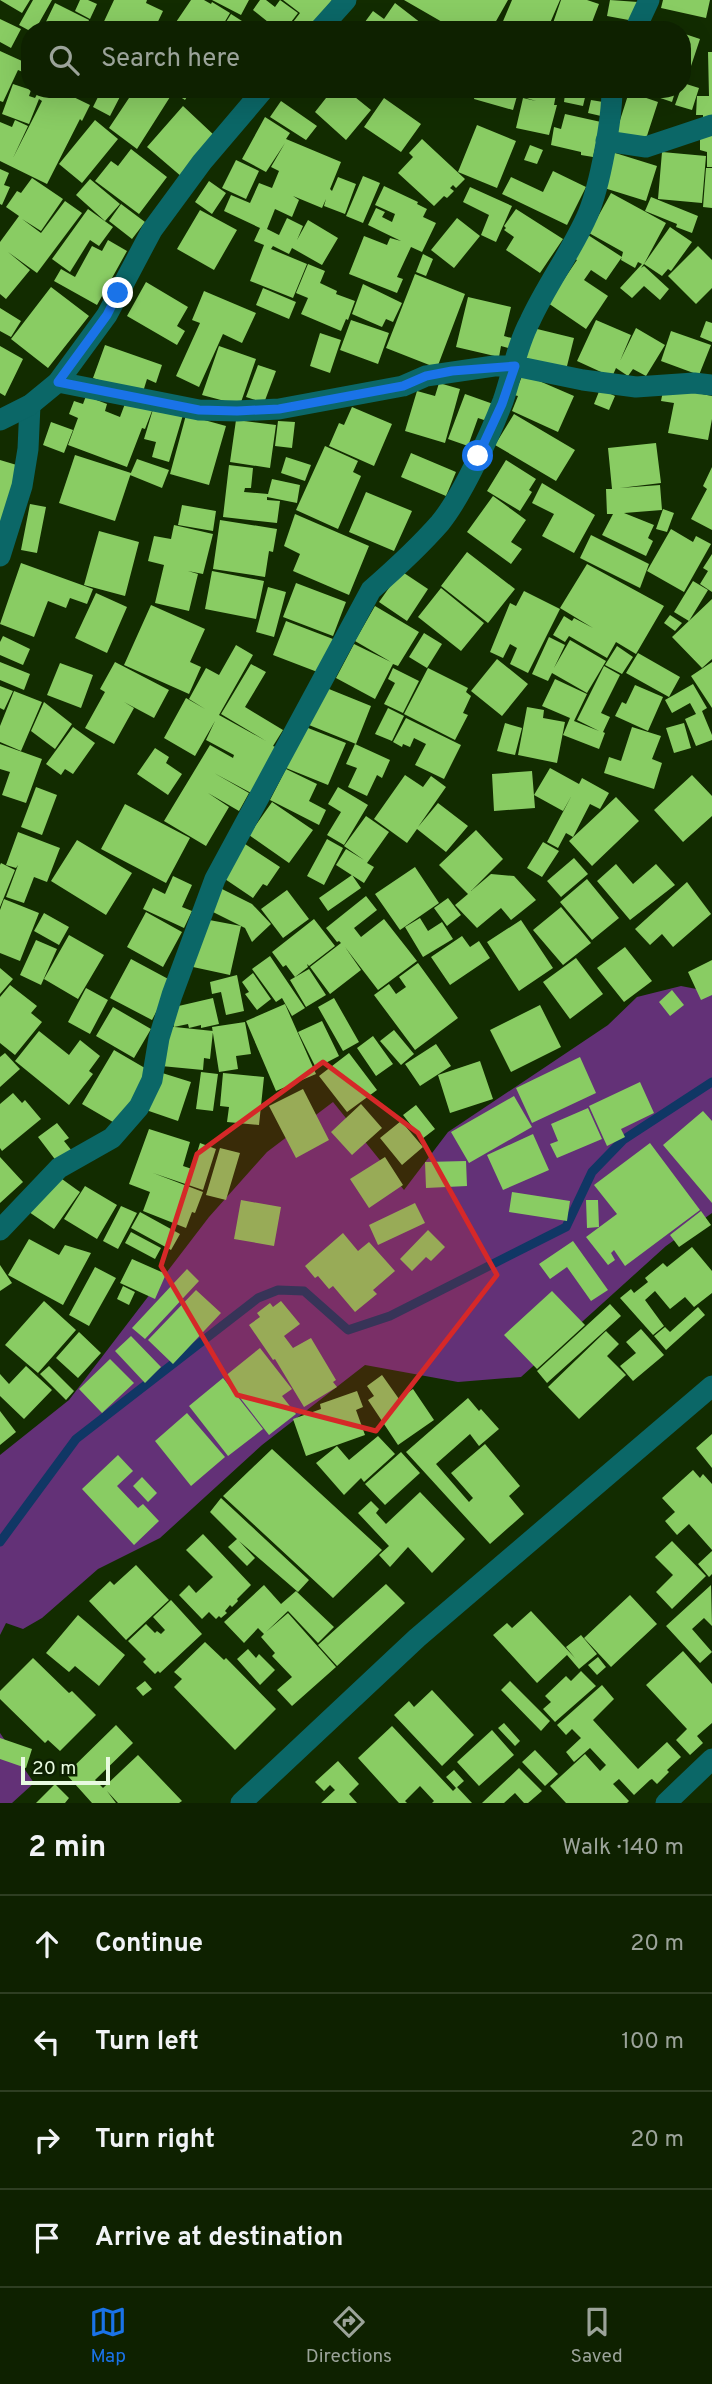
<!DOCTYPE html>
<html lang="en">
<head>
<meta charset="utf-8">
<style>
	:root { --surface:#0e2100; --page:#17290a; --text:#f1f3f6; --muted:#9ba399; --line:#2e3e22; --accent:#1a73e8 }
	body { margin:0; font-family:Overpass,sans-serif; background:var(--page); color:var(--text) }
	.scale { position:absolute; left:21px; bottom:18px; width:89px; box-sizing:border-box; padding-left:7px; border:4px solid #e8fae0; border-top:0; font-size:19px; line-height:24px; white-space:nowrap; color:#e8fae0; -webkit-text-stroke:5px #0d2101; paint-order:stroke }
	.stop { position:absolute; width:21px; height:21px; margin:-16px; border:5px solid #1a73e8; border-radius:50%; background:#fff }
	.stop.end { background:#1a73e8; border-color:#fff; box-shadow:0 2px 7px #0008 }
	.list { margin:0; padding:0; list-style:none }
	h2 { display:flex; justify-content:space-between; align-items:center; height:91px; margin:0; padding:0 28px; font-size:30px }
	h2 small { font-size:23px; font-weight:400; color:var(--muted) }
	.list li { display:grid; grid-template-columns:46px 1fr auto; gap:21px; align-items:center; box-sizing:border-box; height:98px; padding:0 28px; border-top:2px solid var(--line) }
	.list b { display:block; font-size:26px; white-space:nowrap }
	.list em { font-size:23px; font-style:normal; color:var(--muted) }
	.icon { flex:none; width:38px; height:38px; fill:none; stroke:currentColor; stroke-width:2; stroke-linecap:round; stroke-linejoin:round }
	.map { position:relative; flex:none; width:712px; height:1803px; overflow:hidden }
	.search { position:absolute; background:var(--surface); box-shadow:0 7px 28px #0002; left:21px; right:21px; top:21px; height:77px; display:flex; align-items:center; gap:18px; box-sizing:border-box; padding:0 24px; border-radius:28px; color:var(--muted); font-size:26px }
	.sheet { height:483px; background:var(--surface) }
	nav { display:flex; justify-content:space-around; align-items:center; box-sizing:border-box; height:98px; border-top:2px solid var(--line); background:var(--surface); font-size:19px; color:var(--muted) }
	nav a { display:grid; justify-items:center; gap:4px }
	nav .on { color:var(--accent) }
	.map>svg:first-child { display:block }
	.green { fill:#633177 }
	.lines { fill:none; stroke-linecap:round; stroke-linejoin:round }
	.stream { stroke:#103765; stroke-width:9 }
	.building { fill:#89cc63 }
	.minor { stroke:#0b6767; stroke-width:21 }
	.tertiary { stroke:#0b6767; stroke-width:21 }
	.route { stroke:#1a73e8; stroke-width:9 }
	.marked { fill:#d62828; fill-opacity:0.2; stroke:#d62828; stroke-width:5; stroke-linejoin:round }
</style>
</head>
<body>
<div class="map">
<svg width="712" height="1803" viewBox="0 0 712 1803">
	<rect width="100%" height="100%" fill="#122c00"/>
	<path class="green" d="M681,986L712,992V1213L666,1246L521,1377L458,1382L365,1365L262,1445L160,1538L98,1569L42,1618L23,1629L6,1623L0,1635V1455L69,1400L209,1217L267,1152L333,1102L404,1190L448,1132L608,1025L637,997Z
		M0,1733L34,1783L12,1803H0Z"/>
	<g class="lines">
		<path class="stream" d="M0,1542L76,1439L258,1298L278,1290L304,1291L348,1330L390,1316L566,1227L592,1172L623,1140L712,1082"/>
	</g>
	<path class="building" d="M0,0H30L22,13Z
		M33,0H52L35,30L30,31L19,25Z
		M80,0H88L97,4L90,19L75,11Z
		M114,0H147L146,3L163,11L154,30H100Z
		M191,0H204L211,4L212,2L230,13L220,30H158L164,22L172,28Z
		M212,0H249L241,15Z
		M260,0H266L275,7L280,0L298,13L285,30H278L253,10Z
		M283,0H332L309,30H287L300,13Z
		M404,0H508L491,30H456Z
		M512,0H560L547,30H510L501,26Z
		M561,0H587L599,4L589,30L575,25L573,30H571L553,23Z
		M610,0L638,2L634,21L607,16Z
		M663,0H710L706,18L661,8Z
		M55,3L89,20L85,30H42Z
		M395,3L430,30H359L373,11L384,19Z
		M231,14L256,30H221Z
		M0,19L21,29L11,48L0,42Z
		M682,33L700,39L691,66L682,63Z
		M30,44V75L18,70L3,102L0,101V51L22,61Z
		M708,52H712V115L703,118V115H696L697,96H709Z
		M683,83L699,88L692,110L675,105Z
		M13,84L31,90L29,96L35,98L40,89H57L90,105L82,121L80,119L47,184L0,161V122L12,127L15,120L28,126L13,158L42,101L39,99L29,124L2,114Z
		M102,89H124L110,116L93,107Z
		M135,89H158L170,97L137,149L109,128Z
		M168,89H192L185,100Z
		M315,89H345L371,110L346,140L315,112L326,98Z
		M476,89H519L513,110L474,99Z
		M525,89H557L554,105H557L549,135L516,128L523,98L536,101L523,97Z
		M575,89H587L583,106L564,102L565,94L573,96Z
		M634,89H676L672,102Z
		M629,92L658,102L644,145L615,136Z
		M384,98L421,124L401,152L364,127Z
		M591,100L603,102L601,116L588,113Z
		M281,101L317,126L306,140L270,117Z
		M183,106L216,137L182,177L147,147Z
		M565,114L601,122L593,157L581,155V152L551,145L554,127L561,129Z
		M265,117L290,133L286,139L341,162L330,189L332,191L338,177L356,184L345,214L324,206L326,199L322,208L293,196L299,200L292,217L275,209L267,229L279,235L287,218L303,226L297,240L308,220L338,238L322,265L292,248L289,254L273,246L271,249L307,264L293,298L250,281L264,245L254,241L260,228L224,211L231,195L250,203L259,183L272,188L279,171L271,167L285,143L266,172L242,159Z
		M95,120L118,139L82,183L59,164Z
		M477,125L516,141L497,188L458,172Z
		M700,134H712V167H707V152L700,150Z
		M422,139L465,179L456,188L453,185L450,188L454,191L447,198L444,196L434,206L398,173L413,157L409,153Z
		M530,145L543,150L537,164L524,160Z
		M131,149L167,177L139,214L95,181L111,161L118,166Z
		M612,152L657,166L646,201L601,187Z
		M662,152L706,156L702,203L658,199Z
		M236,160L259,171L246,199L222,188Z
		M706,168H712V208L703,207Z
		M0,169L9,173L4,185L10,187L2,205L0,204Z
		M553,171L586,187L567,225L502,194L511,177L543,192Z
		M363,176L380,183L363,223L346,216Z
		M32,178L63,199L41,231L22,219L41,233L65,201L82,213L37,273L8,252L30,270L6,299L0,294V242L19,216L6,207L17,191L21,193Z
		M90,179L120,204L105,221L76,195Z
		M209,181L226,193L212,214L195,202Z
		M384,186L418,202L417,204L427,209L423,217L436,223L422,252L411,247L397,277L403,279L397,293L349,274L364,236L387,245L390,238L401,241L368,225L376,208L385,212L382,217L392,222L395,214L375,205Z
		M470,187L512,206L496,242L481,235L489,215L463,202Z
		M611,193L666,223L644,264L670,227L692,242L671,271L668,269L662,276L644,264L641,268L644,266L669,289L660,300L644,286L632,298L620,288L642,264L638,262L635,268L621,260L623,252L589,233Z
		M651,197L698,216L692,233L676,227L677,224L645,211Z
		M121,204L145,222L132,239L109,221Z
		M88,209L113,227L99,246L90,240L70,272L52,259Z
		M516,209L563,239L540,273L506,250L514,237L504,230L506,228L504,226Z
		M200,210L237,230L214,270L177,249Z
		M457,218L480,236L454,268L431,250Z
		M588,235L622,257L606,280L591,270L584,280L608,296L586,329L548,303L577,260L573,258Z
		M108,240L127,251L97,305L54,281L61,269L75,277L92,246L102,251Z
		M698,246L712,260V288L696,304L668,276Z
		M423,254L433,259L426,276L416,272Z
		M308,264L325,271L320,283L337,291L336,294L355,301L348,320L346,319L341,331L301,314L308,298L296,293Z
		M415,274L465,294L437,368L386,348Z
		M146,282L188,307L177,326L185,331L177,345L127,316Z
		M363,284L402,303L393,322L386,319L382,327L352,314Z
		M51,287L89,316L48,368L11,339Z
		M263,288L296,302L289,319L256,305Z
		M204,291L256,313L242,343L223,334L199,387L176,376L200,323L192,320Z
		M468,297L511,307L504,336L515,339L512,349L501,346L499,357L456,347Z
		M0,308L21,321L11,337L0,331Z
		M351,320L389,333L378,364L340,350Z
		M596,320L631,335L620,361L636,328L665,345L646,376L633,369L628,376L616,368L612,377L577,361Z
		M706,321L712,323V342L700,337Z
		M533,328L574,338L566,370L525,361Z
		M671,331L711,345L699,375L661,361Z
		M320,333L341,340L330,373L310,366Z
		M105,345L162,365L156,383L147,379L142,395L93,378Z
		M0,346L23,359L5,396L0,393Z
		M219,346L256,359L240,405L202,395Z
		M258,365L276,371L264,403L246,397Z
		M523,374L574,396L558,432L512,411L518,396L514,395Z
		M439,383L460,389L445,443L405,431L417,391L435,396Z
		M667,387L712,396V419L708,440L668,433L674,403L661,401L663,391Z
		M600,389L615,396L609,410L594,404Z
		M465,394L496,405L490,422L478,418L468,446L448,439Z
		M86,396L107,404L105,411L120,417L126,401L152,411L145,429L142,428L127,467L68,445L78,418L69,414L74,401L83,404Z
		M154,406L183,415L169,462L152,457L156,442L144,439Z
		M352,407L392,424L374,466L329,446L339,423L344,425Z
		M514,414L575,450L556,481L495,445Z
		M186,415L226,426L209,485L170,474Z
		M236,420L276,425L270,468L230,462Z
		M278,421L295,422L292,448L275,446Z
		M51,422L73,430L64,453L43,445Z
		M656,443L661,483L620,488L660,485L662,510L624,513L654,525L648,538L653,541L646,556L602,535L613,514H607L606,489H612L608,448Z
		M325,446L358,461L353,472L361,476L338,529L296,510Z
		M411,453L456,472L446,496L401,477Z
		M75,455L131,473L115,521L59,503Z
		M286,457L311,465L305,481L281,473Z
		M137,459L169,470L162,488L130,475Z
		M0,460L20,466L0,527Z
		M506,460L536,479L529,490L532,492L520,511L487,491Z
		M229,465L253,468L251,488H245L244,492L268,494L272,479L300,485L297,503L267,497V500L280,501L277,523L223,517Z
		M712,467V530L691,519L707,489L703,486Z
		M542,483L595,515L574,553L542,536L554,514L532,503Z
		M366,492L412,511L394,551L349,532Z
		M493,496L526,520L511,542L522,549L511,564L467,532Z
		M30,504L46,507L37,553L21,550Z
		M182,505L216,511L213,531L178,525Z
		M663,509L674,513L667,532L656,529Z
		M295,514L369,546L349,595L293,571L300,554L284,546Z
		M220,520L277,529L273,552L269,551L265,577L213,569Z
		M174,525L213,534L203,574L188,571L198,574L189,611L155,603L164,565L148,561L154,536L171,539Z
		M671,529L693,542L696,536L711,544L684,592L647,571Z
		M99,531L139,542L125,596L84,585Z
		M591,535L649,564L640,588L580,558Z
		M467,552L515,589L488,623L441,586Z
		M712,554V592L700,584L708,571L703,568Z
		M21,563L93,589L87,604L70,598L66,608L48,601L34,637L0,624Z
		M587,564L664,606L636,654L616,642L607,658L569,636L565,642L553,635L564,616L572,621L574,618L593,628L560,608Z
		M212,571L264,581L256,619L205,609Z
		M401,571L428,589L407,621L379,602Z
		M693,581L708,590L689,621L674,612Z
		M296,583L346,602L333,636L283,617Z
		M268,587L286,592L274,637L256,632Z
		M441,588L484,623L461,651L418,617Z
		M524,591L560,609L528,673L510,664L517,648L510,644L503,658L490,652L510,603L516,606Z
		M96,593L127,607L107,653L75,638Z
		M712,599V659L702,668L672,637Z
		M151,605L205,629L190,662L201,667L189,694L124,665Z
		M375,606L419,632L398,666L393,664L375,699L336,678L354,644L391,662L355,641Z
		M670,615L682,623L675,631L664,623Z
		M286,621L333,639L320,673L273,655Z
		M424,633L442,644L427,668L409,657Z
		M3,636L30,649L23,665L0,655V642Z
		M549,637L565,645L554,668L570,640L606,661L587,693L552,673L548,681L532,674Z
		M236,645L253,655L219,715L266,741L221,714L251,664L266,672L245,707L283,730L273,746L278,748L253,794L214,773L249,793L239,811L208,793L229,807L206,846L164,821L210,745L233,758L234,755L206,740L215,721L195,756L164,738L186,698L205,709L189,699L206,668L219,675Z
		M617,646L633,657L622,674L605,665Z
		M638,653L680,677L669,697L626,673Z
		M497,659L528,684L502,716L471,691Z
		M0,662L30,674L24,690L0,680Z
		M115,662L169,690L154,718L124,702L134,708L114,744L85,728L105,692L100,689Z
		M712,662V708L691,676Z
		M60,663L93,675L81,708L47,695Z
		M604,666L620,675L601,713L610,717L603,732L605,733L599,749L563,735L570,718L542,706L555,679L587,694L574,721L599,731L577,720Z
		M393,668L419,681L403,713L384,704L395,683L388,679Z
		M428,668L468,688L466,692L471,696L463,713L468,715L455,740L404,714Z
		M693,684L707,708L702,711L712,735V740L696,746L685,719L696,714L690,703L672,713L665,700Z
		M635,685L663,697L648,731L615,716L622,702L626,704Z
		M0,686L13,691L4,710L0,708Z
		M324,687L371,706L356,744L309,725Z
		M14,691L42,702L21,751L0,742V726Z
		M44,702L72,724L55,749L31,731Z
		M527,707L544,710L543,718L565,722L557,763L518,755Z
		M388,708L404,716L392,741L375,734Z
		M406,718L461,745L444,779L415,765L426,744L414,738L410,747L403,744L402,747L393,742Z
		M505,723L522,728L515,755L497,751Z
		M684,723L691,748L674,753L666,728Z
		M303,726L346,743L328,785L286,768Z
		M73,727L95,743L73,774L65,769L61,775L46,764Z
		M632,727L661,736L652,759L662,763L654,789L604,773L609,757L621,761Z
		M0,744L42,759L26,803L2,795L10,772L0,769Z
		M355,744L390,760L382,778L377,775L367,796L348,787L357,768L346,764Z
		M155,748L169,757L166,763L182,774L168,795L137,774Z
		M550,768L579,784L582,778L609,793L600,809L590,804L573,837L566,833L558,848L547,842L572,795L563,811L534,795Z
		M286,769L317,784L309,801L326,810L319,825L270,800Z
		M532,771L535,808L494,811L492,774Z
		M405,775L423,787L431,776L446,787L418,827L438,803L468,826L446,852L417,829L407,843L374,819Z
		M692,775L712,796V816L683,842L654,810Z
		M36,787L57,795L42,835L21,827Z
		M338,787L368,805L344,845L327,835L341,812L328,804Z
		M616,797L639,821L592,866L569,841Z
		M272,802L313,830L289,863L249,835Z
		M125,804L190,838L166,883L101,849Z
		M366,816L389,832L367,863L374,867L364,883L336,865L346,849L364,860L344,846Z
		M476,830L503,859L471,891L491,874L514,876L536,900L511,920L501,908L477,928L455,905L468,894L439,865Z
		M18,832L60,848L47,882L34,877L24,903L6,897L18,865L16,868L6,865Z
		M327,839L343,848L324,885L307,876Z
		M77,840L132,873L106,915L51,881Z
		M543,842L559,851L542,877L527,868Z
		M245,844L280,867L267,886L263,884L253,898L222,877Z
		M574,858L588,874L561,897L547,881Z
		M1,863L15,870L0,907V865Z
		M616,864L633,884L656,864L675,885L630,920L597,881Z
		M415,867L439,903L400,930L375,894Z
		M352,875L361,888L328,911L319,898Z
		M173,876L192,885L182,907L192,911L184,928L143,909L153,888L165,894Z
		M587,879L619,918L592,940L560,902Z
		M687,882L711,914L673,947L662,934L650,945L635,929Z
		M222,889L252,904L271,924L252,942L245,928L211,911Z
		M287,890L309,919L283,938L261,909Z
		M366,896L377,910L354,928L361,937L384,919L417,961L378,990L345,947L361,970L330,994L310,967L341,943L339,941L337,942L326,928Z
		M448,898L461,915L447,926L434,908Z
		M4,899L39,913L20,961L0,953V910Z
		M561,907L591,943L563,965L533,930Z
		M146,912L182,932L163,967L127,947Z
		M44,913L69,927L59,945L34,931Z
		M420,918L428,931L442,922L453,939L423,957L405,927Z
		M204,919L241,926L230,975L193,967Z
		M314,919L335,946L309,966L307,964L308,967L295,977L286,965L283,967L272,952Z
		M521,920L553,968L519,991L487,942Z
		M69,935L104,955L78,999L44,979Z
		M462,936L470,947L479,941L490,958L450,985L431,957Z
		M36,940L57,949L41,985L20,975Z
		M625,947L652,981L624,1002L597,968Z
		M270,956L305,1008L292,1016L282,998L276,1002L252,969Z
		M576,958L603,994L570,1019L543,982Z
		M131,959L172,981L152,1020L110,998Z
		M712,960V995L701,1000L688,972Z
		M418,963L458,1018L415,1050L374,995L389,984L396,994L406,987L399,977Z
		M0,968L13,979L0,994Z
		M309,969L326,995L306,1007L290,980Z
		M253,973L271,999L257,1010L245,994L249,992L242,982Z
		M237,975L244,1011L226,1015L221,992L212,994L210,982Z
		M10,985L37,1006L31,1013L42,1022L15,1055L0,1043V997Z
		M86,988L108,1000L90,1034L68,1022Z
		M672,990L684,1005L670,1016L659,1002Z
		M213,998L219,1024L201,1028V1025L189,1028L188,1024L174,1027L170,1008Z
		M334,998L359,1042L343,1051L318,1007Z
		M285,1004L316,1074L276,1091L246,1021Z
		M540,1005L561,1047L511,1072L490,1030Z
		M113,1007L151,1029L134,1058L96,1036Z
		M322,1021L339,1056L316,1068L298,1032Z
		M245,1022L251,1054L236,1056L238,1069L219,1072L212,1027Z
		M165,1026L213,1031L210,1059L204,1058L203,1070L161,1066Z
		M394,1030L414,1054L401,1065L380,1041Z
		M39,1031L69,1055L80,1040L100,1056L89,1071L93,1074L69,1105L15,1061Z
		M373,1036L393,1064L376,1076L357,1048Z
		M436,1044L451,1066L420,1086L405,1064Z
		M114,1050L150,1071L118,1125L82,1104Z
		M5,1053L20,1069L0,1087V1057Z
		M349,1053L377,1090L347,1112L319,1076Z
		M580,1057L596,1093L532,1123L516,1088Z
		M480,1061L493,1099L450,1113L438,1075Z
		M159,1072L191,1082L178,1121L146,1110Z
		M201,1072L218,1074L213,1111L196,1109Z
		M223,1073L264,1077L259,1125L227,1122L229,1107L220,1106Z
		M640,1082L654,1113L621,1129L625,1137L607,1146L589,1106Z
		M303,1089L329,1140L296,1158L269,1106Z
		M13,1093L22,1103L25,1100L41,1119L2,1151L0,1148V1104Z
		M514,1096L532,1127L469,1163L451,1132Z
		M361,1104L382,1128L352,1155L331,1132Z
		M416,1105L435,1129L422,1139L403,1115Z
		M588,1108L602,1139L557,1158L550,1144L558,1141L551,1124Z
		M703,1111L712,1121V1203L663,1145Z
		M401,1121L423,1147L402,1165L380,1138Z
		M57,1123L69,1138L64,1141L72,1151L57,1162L38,1137Z
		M149,1129L190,1142L183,1166L192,1169L200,1143L216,1149L203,1190L153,1173L203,1192L195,1213L192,1212L186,1228L143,1211L150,1192L129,1184Z
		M533,1134L549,1170L503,1190L487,1155Z
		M650,1143L700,1210L625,1266L614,1250L611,1253L615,1260L608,1265L586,1237L617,1214L594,1185Z
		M220,1148L240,1153L226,1200L206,1195Z
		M0,1157L23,1182L0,1203Z
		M385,1157L403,1185L369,1208L350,1179Z
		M466,1161L467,1186L426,1188L425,1162Z
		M55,1174L80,1192L54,1229L29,1212Z
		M85,1186L117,1205L97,1239L64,1219Z
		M512,1192L570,1201L567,1221L509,1212Z
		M241,1200L281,1207L274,1246L234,1239Z
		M586,1200H598L599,1227L587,1228Z
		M415,1203L425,1223L378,1245L369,1225Z
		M121,1206L137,1213L118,1249L103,1241Z
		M701,1211L711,1225L679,1247L670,1235Z
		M140,1212L180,1234L171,1250L131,1228Z
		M428,1230L445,1247L431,1261L426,1257L412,1271L400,1259Z
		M131,1232L161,1248L155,1259L125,1243Z
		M343,1233L358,1251L369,1242L395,1271L373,1290L377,1294L355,1312L333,1286L329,1289L318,1276L315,1278L305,1266Z
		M29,1239L59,1255L65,1245L91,1253L63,1305L8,1275Z
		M573,1241L608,1290L591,1301L567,1267L550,1279L539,1264Z
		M692,1247L712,1271V1293L694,1307L685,1297L670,1309L655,1291L645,1300L664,1326L653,1335L620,1298L631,1289L634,1293L648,1282L645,1278L663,1263L667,1267Z
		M132,1259L166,1274L155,1299L120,1283Z
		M0,1265L12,1283L0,1291Z
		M95,1267L116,1278L89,1326L69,1315Z
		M187,1269L199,1281L145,1339L132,1328Z
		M123,1286L135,1292L129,1305L117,1299Z
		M196,1290L221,1313L173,1364L148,1340Z
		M552,1291L585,1325L537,1369L504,1335Z
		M44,1301L76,1330L38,1373L5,1345Z
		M281,1301L300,1324L284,1336L293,1348L311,1338L336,1380L333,1382L337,1387L304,1407L275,1359L273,1360L249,1325L260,1317L257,1313L270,1303L273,1307Z
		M610,1304L621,1316L547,1383L537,1371Z
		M698,1307L705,1315L666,1350L654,1336L665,1327L670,1332Z
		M641,1329L664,1355L633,1381L620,1366L636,1353L626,1342Z
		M606,1331L619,1344L607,1356L626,1375L579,1419L548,1387Z
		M79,1332L101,1353L78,1378L56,1358Z
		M131,1336L161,1367L145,1383L115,1351Z
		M260,1348L292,1389L282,1396L296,1414L269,1435L224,1377Z
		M110,1359L134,1383L102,1413L79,1389Z
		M26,1366L52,1390L24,1419L0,1396V1374L9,1384Z
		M49,1366L74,1391L66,1400L40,1374Z
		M382,1375L399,1399L413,1389L434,1420L398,1445L368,1400L374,1396L367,1386Z
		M223,1378L263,1429L228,1456L189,1406Z
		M357,1391L363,1407L356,1410L365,1435L306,1456L293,1419L321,1409L320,1404Z
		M468,1398L479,1411L481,1409L499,1429L479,1446L470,1434L436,1464L469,1502L473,1498L451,1473L485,1444L520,1486L509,1496L524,1514L490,1544L406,1452Z
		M0,1411L16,1432L0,1445Z
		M187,1413L225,1457L191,1486L155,1441Z
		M712,1434V1468L696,1448Z
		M378,1436L395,1454L364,1482L361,1478L344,1495L316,1463L337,1446L349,1460Z
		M272,1449L382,1550L333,1598L223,1496Z
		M401,1452L420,1473L385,1505L365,1484Z
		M118,1455L133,1471L117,1486L138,1508L143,1504L159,1521L134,1545L82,1489Z
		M693,1470L700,1478L703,1474L712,1484V1550L689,1524L677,1535L665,1521L675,1512L662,1498Z
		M142,1477L157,1493L148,1502L133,1486Z
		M420,1492L465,1539L432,1573L408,1547L390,1567L379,1555L389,1546L358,1513L371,1501L379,1509L376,1513L386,1524Z
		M221,1498L309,1580L298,1592L239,1541L255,1558L247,1566L228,1547L237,1539L210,1512Z
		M203,1534L251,1585L237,1599L238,1601L232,1607L230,1605L225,1611L227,1613L221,1618L219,1616L216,1619L209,1612L202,1619L179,1595L189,1585L196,1593L213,1577L186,1550Z
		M672,1541L706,1576L672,1609L656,1592L673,1575L655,1557Z
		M712,1551V1574L709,1577L698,1564Z
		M136,1565L169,1600L126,1640L89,1601L110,1581L114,1585Z
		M386,1584L405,1603L337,1666L318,1645Z
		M264,1585L281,1604L296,1591L334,1627L318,1643L288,1611L266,1632L288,1613L336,1667L292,1706L277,1690L292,1677L272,1656L275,1653L261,1637L264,1634L258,1628L244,1643L224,1622Z
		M711,1585L712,1626L704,1618L692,1629L712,1652L700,1663L666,1626Z
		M630,1595L657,1624L611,1667L584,1638Z
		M171,1600L202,1634L160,1673L158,1671L155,1674L143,1662L146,1659L128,1641L146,1624L155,1633L157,1631L161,1634L165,1630L153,1617Z
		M531,1611L575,1658L566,1647L581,1635L597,1654L579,1669L567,1655L537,1683L493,1635L507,1623L512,1628Z
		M78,1615L125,1655L99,1686L75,1666L69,1672L46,1653Z
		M205,1642L224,1660L226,1658L276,1709L235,1750L174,1687L182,1679L174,1672Z
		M248,1649L256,1658L259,1654L275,1670L260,1685L237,1659Z
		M683,1651L712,1684V1723L697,1736L703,1743L690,1755L676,1740L687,1729L646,1685Z
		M598,1657L606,1667L597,1675L588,1665Z
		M33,1658L69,1693L72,1691L96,1715L60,1751L48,1740L45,1743L0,1699V1691Z
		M581,1671L596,1686L555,1722L543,1709L551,1702L545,1696L566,1676L571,1681Z
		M145,1681L152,1689L143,1696L136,1688Z
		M510,1681L550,1721L541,1731L501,1690Z
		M602,1685L614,1699L593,1720L638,1769L667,1742L681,1757L667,1770L669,1772L657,1784L652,1779L650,1780L634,1795L619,1779L613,1784L629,1801L627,1803H566L550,1786L585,1754L600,1771L606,1765L590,1748L574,1762L566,1752L581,1738L572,1729L566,1735L557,1725Z
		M432,1690L474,1735L442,1766L394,1715L409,1701L414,1707Z
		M504,1723L520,1741L515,1746L498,1728Z
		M116,1725L133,1743L95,1780L103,1788L138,1755L182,1801L179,1803H118L107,1791L116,1803H92L66,1774Z
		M392,1726L453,1791L457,1787L472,1803H432L434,1801L420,1786L405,1801L407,1803H399L358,1758Z
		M492,1730L514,1755L479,1786L457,1762Z
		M0,1738L32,1749L26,1768L0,1759Z
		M535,1750L558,1774L545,1786L522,1762Z
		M338,1761L359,1784L349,1794L357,1803H321L335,1790L330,1785L324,1791L315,1782Z
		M519,1768L542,1791L528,1803H524L515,1793L504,1803H482Z
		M454,1770L464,1781L456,1788L446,1777Z
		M55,1784L69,1798L65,1803H36Z"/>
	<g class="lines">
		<path class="minor" d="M635,30L649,0
			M606,141L646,147L712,125
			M58,382L199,410L237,411L279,409L403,386L426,376L494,366H515L583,380L636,387L694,383L712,385
			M0,556L22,486L28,449L30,405
			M0,1230L59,1168L112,1138L139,1107L152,1080L159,1038L172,995L215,879L371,590C395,569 419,547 440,523C462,496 490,435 503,401C512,375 517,345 530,321C547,284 572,251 588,214C600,185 612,120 612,89
			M241,1803L417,1638L712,1386
			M666,1803L712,1759"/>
		<path class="tertiary" d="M319,30L346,0
			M0,420L30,405L58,382L107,315L152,230L202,162L264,89"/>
	</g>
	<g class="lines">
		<path class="route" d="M118,293L107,315L58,382L199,410L237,411L279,409L403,386L426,376L452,371L515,366L502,404L478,456"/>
	</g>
	<path class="marked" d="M323,1062L418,1133L497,1275L376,1431L237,1395L161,1266L197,1154Z"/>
</svg>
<div class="scale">20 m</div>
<div class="stop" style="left:478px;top:456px"></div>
<div class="stop end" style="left:118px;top:293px"></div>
<div class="search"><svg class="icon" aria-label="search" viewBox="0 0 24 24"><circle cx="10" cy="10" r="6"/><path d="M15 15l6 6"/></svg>Search here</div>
</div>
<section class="sheet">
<h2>2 min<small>Walk · 140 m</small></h2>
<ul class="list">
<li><svg class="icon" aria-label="ahead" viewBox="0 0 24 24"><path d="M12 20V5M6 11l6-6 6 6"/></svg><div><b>Continue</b></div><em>20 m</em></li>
<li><svg class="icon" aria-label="left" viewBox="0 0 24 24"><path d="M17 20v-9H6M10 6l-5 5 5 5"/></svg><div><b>Turn left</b></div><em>100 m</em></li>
<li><svg class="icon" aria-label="right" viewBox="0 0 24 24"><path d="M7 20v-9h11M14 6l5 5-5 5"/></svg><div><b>Turn right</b></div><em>20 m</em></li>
<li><svg class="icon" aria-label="arrive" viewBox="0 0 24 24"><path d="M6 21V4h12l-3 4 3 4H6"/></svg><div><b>Arrive at destination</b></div></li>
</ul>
</section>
<nav>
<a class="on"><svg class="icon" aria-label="map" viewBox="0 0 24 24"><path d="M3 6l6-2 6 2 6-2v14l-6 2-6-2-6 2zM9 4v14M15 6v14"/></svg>Map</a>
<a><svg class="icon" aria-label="directions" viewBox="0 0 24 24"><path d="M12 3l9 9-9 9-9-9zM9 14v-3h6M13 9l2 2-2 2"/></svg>Directions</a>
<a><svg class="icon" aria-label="saved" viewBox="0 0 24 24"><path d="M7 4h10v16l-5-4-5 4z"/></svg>Saved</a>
</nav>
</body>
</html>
